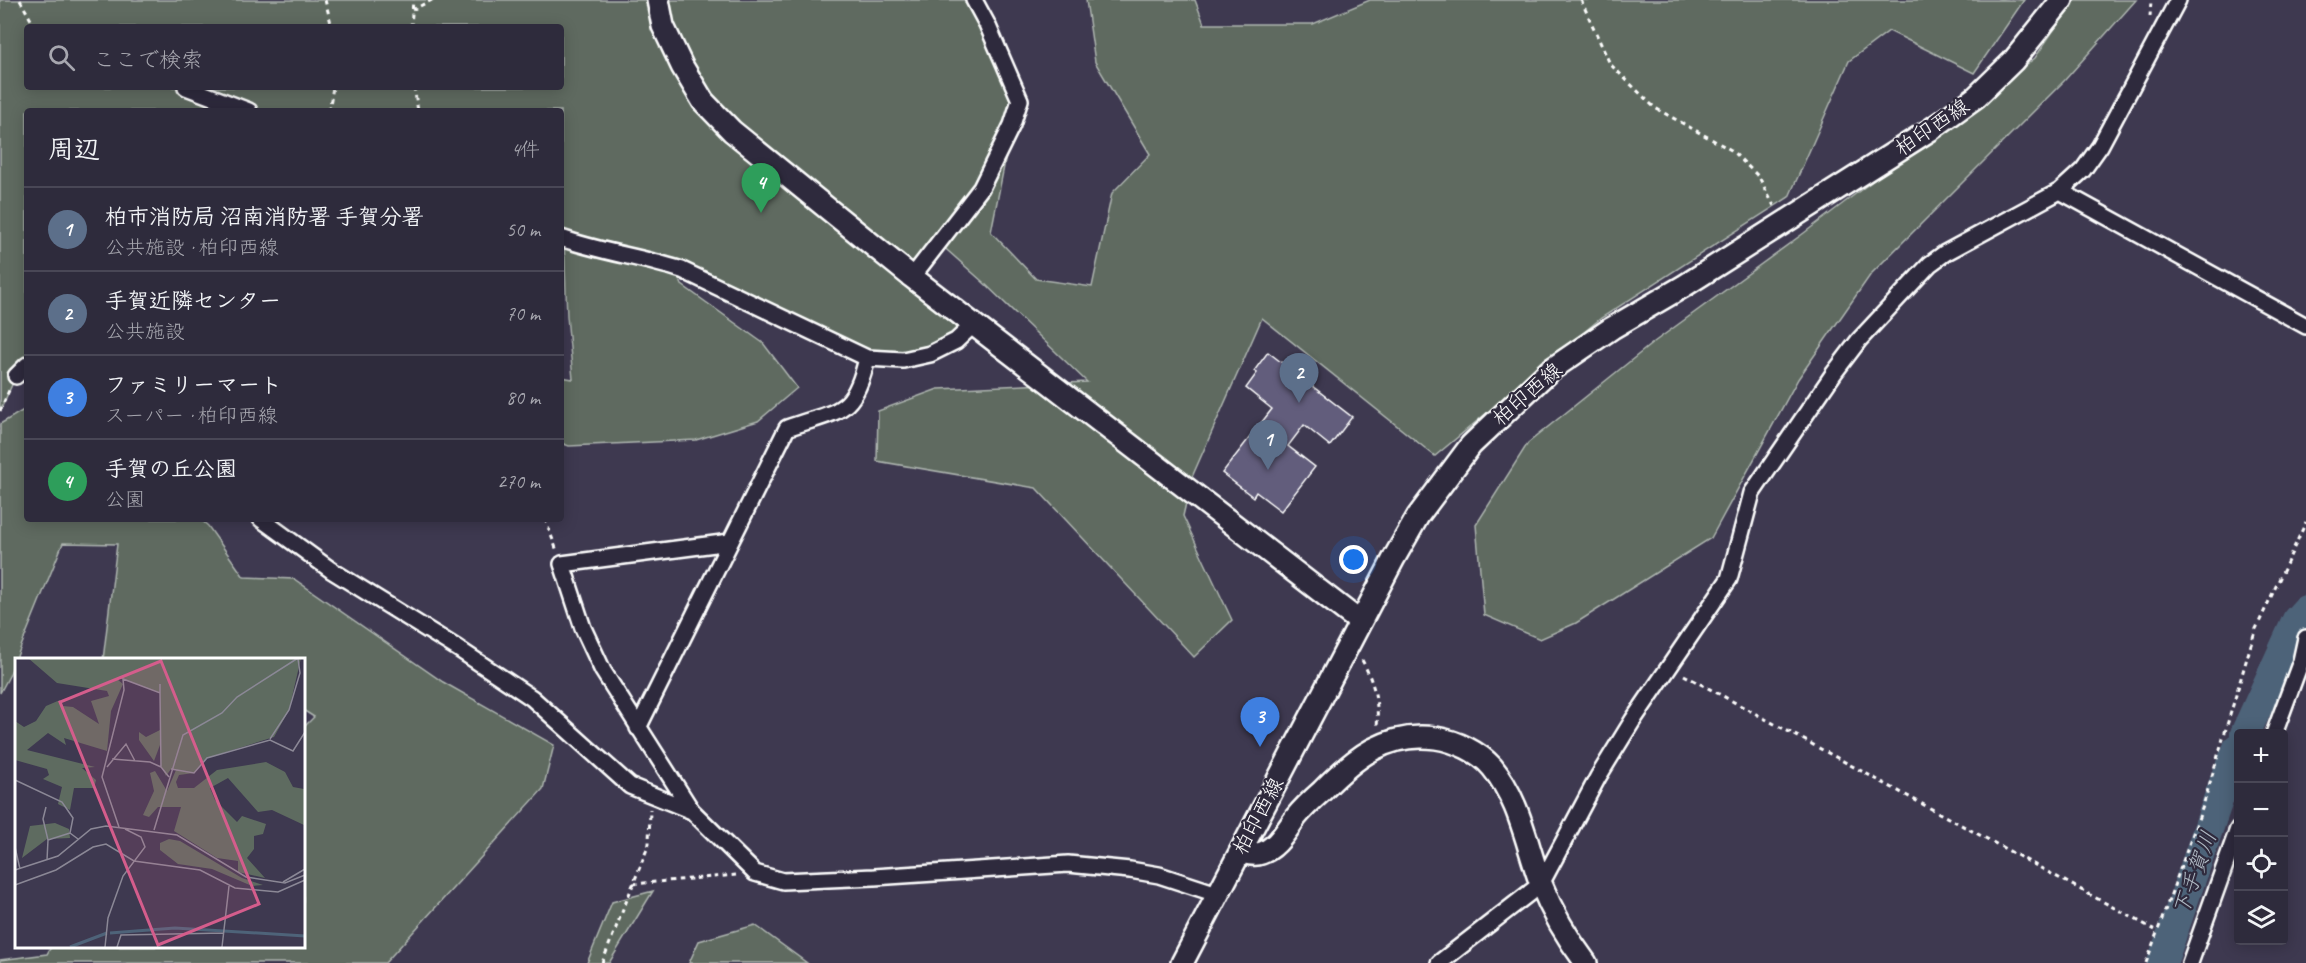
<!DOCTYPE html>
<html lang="ja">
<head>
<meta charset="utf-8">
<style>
	:root { --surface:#2e2b3c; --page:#3a3747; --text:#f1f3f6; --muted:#a7a7af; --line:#494756; --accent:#ffd166 }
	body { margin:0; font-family:Caveat,"Klee One",sans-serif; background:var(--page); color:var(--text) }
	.controls { position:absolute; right:18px; bottom:18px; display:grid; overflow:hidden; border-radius:6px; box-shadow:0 3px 15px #0003 }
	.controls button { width:54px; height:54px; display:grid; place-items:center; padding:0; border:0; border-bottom:2px solid var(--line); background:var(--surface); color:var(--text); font:30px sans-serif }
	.you { position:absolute; left:1354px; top:560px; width:21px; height:21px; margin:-15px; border:4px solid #fff; border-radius:50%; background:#1a73e8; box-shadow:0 0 0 9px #1a73e833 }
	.badge { display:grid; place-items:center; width:39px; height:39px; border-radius:50%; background:var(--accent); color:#fff; font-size:20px; font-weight:700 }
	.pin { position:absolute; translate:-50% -50px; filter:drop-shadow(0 2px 3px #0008) }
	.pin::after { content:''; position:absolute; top:32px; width:21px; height:18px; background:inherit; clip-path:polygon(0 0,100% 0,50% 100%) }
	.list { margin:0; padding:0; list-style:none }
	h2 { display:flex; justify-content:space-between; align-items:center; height:78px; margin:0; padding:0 24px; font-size:26px }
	h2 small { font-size:20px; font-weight:400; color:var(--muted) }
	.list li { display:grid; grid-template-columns:39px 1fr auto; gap:18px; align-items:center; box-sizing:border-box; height:84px; padding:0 24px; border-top:2px solid var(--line) }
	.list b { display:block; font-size:22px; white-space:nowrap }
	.list p { margin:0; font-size:20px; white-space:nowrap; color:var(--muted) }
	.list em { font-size:20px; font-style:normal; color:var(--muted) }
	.icon { flex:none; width:33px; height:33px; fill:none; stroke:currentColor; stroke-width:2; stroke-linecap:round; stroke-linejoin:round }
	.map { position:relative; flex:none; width:2306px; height:963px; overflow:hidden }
	.search { position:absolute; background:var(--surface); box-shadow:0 3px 15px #0003; left:24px; top:24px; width:540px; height:66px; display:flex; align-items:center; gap:15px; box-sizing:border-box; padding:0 21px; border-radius:6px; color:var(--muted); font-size:22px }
	.panel { position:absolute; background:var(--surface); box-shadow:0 3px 15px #0003; left:24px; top:108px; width:540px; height:414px; border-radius:6px }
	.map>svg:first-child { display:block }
	.green { fill:#5e6b60; stroke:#aeb5b0; stroke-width:1.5; fill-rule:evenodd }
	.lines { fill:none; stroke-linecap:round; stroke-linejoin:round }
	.river { stroke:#4e6379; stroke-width:30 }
	.building { fill:#625d7b; stroke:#fff; stroke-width:1.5 }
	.street-casing { stroke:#fff; stroke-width:20 }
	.secondary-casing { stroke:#fff; stroke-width:26 }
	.path { stroke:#fff; stroke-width:3; stroke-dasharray:4.5 4.5; stroke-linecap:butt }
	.street { stroke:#2f2a3d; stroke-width:15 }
	.secondary { stroke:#2f2a3d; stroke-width:21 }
	.labels { text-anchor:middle; stroke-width:4.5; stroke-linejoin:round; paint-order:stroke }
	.street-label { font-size:21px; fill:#fff; stroke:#2f2a3d }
	.water-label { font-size:22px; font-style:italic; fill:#afb9c3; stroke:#2f2a3d }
	.inset-river { fill:none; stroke:#4e6379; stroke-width:3 }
	.inset-road { fill:none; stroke:#8b8896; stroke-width:1.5 }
	.view { fill:#d45d8c; fill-opacity:0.15; stroke:#d45d8c; stroke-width:3 }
	.inset-edge { fill:none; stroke:#fff; stroke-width:3 }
</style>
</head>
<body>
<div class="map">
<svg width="2306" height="963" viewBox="0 0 2306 963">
	<rect width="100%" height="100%" fill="#3e3950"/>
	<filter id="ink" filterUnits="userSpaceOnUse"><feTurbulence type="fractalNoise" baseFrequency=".0167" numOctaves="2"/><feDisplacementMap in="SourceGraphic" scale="12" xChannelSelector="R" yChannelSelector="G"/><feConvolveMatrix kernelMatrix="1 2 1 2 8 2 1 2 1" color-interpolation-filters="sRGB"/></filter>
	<g filter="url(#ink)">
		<path class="green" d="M0,0H974L1020,100L1012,126L991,232L1036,279L1092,287L1112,193L1150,154L1095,62L1086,0H1195L1204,24H1313L1370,0H2024L1974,73L1889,31L1849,61L1789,197L1601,318L1435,456L1262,318L1192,477L1183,516L1232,620L1194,657L1036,488L877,461L878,411L938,389L1087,382L983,282L939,243L912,278L973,325L956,341L887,360L675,268L682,285L763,343L797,388L758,421L696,440L569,446L561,443V377L573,379L567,316L564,240L561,238V111H27V365L16,376L0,411ZM27,27H561V87H27Z
			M2074,0H2136L2064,81L1871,274L1798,379L1711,538L1576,623L1540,639L1484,615L1476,525L1528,443L1654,342L1804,233L2035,58Z
			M27,408V519H200L208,526L244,577L294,579L443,682L554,745L543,789L385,963H0V960L47,954L51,947L303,946V728L314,717L303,710V660H103L117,544L63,543L9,676L0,693V424Z
			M653,891L609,963H587L612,902Z
			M755,925L807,963H689L699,941Z"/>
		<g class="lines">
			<path class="river" d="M2245,734L2297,620L2306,610
				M2162,963L2227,774L2238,748"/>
		</g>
		<path class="building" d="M1268,352L1352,417L1330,446L1304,425L1288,446L1315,467L1281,511L1256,492L1253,497L1222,473L1272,409L1246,388L1257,373L1254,371Z"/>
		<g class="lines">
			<g class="street-casing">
				<path id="street" d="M186,87L249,111
					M2060,191L2306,326
					M561,238C600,252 642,257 682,270L867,358L903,360L930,354L956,341L973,325
					M912,277L981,188L1012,125L1020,100L987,24L974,0
					M16,376L27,365
					M261,519L331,570L457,648L532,698L630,786L692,811L755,873L783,881L874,877L1068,864L1130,870L1159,875L1217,894
					M638,728L787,428C838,410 854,416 867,358
					M2274,734L2301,661L2306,638
					M692,811L603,671L583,628L562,564L730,542
					M1439,963L1541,884L1598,777L1633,720L1729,579L1752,493L1834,373L1859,340L1930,264L1945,253L2060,191L2083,170L2100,146L2178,0
					M2190,963L2238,829"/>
			</g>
			<g class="secondary-casing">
				<path id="secondary" d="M658,0L663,26L682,66L703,101L732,131L912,277L1360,622
					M1240,852C1245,853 1253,855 1258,854C1276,850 1286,831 1296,817C1304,807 1313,799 1322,791C1354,758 1387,731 1436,738C1456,741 1479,752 1492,767C1520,801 1526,844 1541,884C1552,912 1568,939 1586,963
					M1182,963L1394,558L1418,516L1471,445L1549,371L1612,328L1684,286L1930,130L1976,97L2013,61L2062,0"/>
			</g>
			<path class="path" d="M20,0L35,27
				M325,0L332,27
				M1581,0L1610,64L1655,108L1731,150L1759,177L1774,206
				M412,10L432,0
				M2150,17L2151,0
				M411,27L413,0
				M414,87L418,111
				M329,111L333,87
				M0,411L10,388
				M545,519L557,551
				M1362,660C1374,683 1379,702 1377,728
				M1684,675L2157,931
				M633,884L736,875
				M602,963L649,844L650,809
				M2146,963L2203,806L2255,631L2306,522"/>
			<use href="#street" class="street"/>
			<use href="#secondary" class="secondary"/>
		</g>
	</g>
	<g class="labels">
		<g class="street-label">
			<text transform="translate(1932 127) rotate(-34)" y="7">柏印西線</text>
			<text transform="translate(1527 394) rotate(-41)" y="7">柏印西線</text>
			<text transform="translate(1258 816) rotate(-62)" y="7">柏印西線</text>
		</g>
		<g class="water-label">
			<text transform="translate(2194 873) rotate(-70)" y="8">下手賀川</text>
		</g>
	</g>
	<g transform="translate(15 658)">
		<rect width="290" height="290" fill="#3e3950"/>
		<path d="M13,0H286L274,52L259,79L192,100L179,115L164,117L161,124L163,130H179L202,112L251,104L270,114L278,129L289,131V167L257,152L243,154L213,120L195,130L200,142L222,164L227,158L251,166L248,176L239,178V191L232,200L250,220L223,214V203L202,200L159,173L166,149H143L134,159L128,157L139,133L135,115L140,113L152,133L161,112L156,111L151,118L146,108L145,87L139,103L124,82V74L131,79L145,72V35L108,21H102L108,26L96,53L92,93L49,80L51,87L33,75L12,92L80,109L67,110L81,122L79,130H59L55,152L43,146L47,129L28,121L34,117L32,111L0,102V63L9,69L21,63L31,48L45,42L48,48L58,49L84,66L76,43L94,38L92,33L42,25ZM40,165L54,171L55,180L32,181L7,200L15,168ZM154,181L165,183L227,220L248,227L237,228L197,211L163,206L145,192V185Z" fill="#5e6b60"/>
		<path class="inset-river" d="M95,275L160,270L290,278M55,289L92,275"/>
		<path class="inset-road" d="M145,35L146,109L154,119M255,81L274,52L285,15L283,1M97,101L135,104L146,109M92,109L111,86L120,103M156,111L179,115L192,100L255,82L278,93L290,74M0,122L47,144L58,160L55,175L63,181M31,149L28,161L33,182L32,202M104,169L87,119L109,32L108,21L145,35V26M139,172L168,77L207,55L222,39L283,0M33,182L55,175M0,189L5,211M0,212L43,198L76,171L91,168L162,177L231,219L270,225L290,217M268,224L290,211M0,227L41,212L78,189L91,186L119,203L185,212L220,230L263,234L290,222M90,289L93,260L108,218L130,189L126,179L110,171M102,289L106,277L209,275M207,289L214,228"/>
		<path class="view" d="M146,3L244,246L143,287L45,44Z"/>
		<rect width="290" height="290" class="inset-edge"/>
	</g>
</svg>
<div class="controls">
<button>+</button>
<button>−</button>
<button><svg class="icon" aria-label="locate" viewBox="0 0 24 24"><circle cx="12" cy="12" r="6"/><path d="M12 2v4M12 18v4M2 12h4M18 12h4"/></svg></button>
<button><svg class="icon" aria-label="layers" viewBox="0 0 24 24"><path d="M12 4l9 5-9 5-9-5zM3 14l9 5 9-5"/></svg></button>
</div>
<div class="you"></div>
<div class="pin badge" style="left:1268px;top:470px;background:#5c6f8a">1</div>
<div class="pin badge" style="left:1299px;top:403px;background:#5c6f8a">2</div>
<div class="pin badge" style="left:1260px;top:747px;background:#3f7fe0">3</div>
<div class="pin badge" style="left:761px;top:213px;background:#2e9e5b">4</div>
<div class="search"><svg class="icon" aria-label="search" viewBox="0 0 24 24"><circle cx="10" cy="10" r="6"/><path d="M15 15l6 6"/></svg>ここで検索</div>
<section class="panel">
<h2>周辺<small>4件</small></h2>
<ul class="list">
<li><span class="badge" style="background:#5c6f8a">1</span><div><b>柏市消防局 沼南消防署 手賀分署</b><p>公共施設 · 柏印西線</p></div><em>50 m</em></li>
<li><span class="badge" style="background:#5c6f8a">2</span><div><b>手賀近隣センター</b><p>公共施設</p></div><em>70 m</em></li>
<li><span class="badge" style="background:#3f7fe0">3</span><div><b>ファミリーマート</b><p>スーパー · 柏印西線</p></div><em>80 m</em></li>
<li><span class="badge" style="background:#2e9e5b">4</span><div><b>手賀の丘公園</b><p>公園</p></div><em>270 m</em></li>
</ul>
</section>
</div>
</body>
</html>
